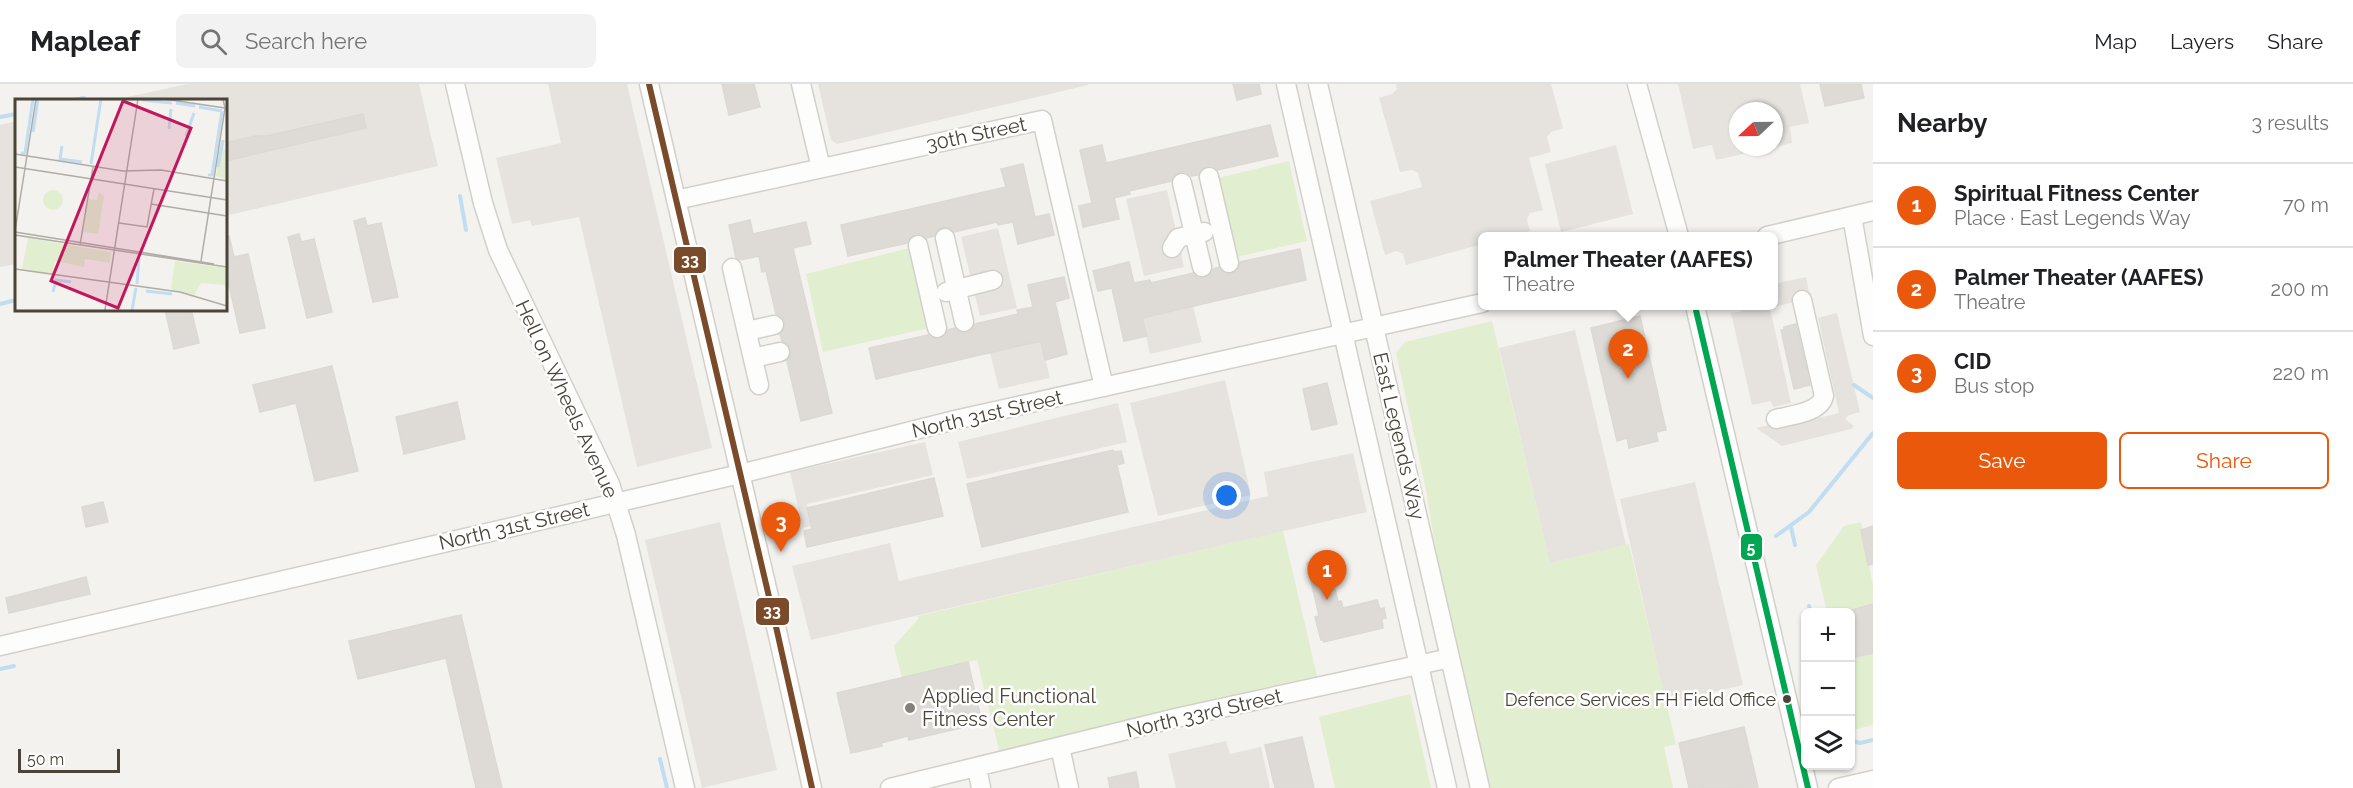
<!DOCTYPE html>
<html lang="en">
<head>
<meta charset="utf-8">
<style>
	:root { --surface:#fff; --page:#f2f2f2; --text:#202124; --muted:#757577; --line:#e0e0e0; --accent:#ea580c }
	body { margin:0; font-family:Raleway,sans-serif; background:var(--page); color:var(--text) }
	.controls { position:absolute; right:18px; bottom:18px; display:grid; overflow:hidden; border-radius:9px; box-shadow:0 2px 4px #0004 }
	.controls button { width:54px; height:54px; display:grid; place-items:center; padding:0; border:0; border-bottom:2px solid var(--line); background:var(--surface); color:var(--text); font:30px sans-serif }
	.compass { position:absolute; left:1729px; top:18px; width:54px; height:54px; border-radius:50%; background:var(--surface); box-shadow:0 2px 4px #0004; rotate:248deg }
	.scale { position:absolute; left:18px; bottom:15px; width:102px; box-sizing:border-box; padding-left:6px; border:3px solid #4b4439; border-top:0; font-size:16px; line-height:21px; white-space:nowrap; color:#4b4439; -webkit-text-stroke:4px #fff; paint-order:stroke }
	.you { position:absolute; left:1227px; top:412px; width:21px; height:21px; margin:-15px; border:4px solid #fff; border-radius:50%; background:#1a73e8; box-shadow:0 0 0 9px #1a73e833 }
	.badge { display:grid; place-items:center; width:39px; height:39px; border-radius:50%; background:var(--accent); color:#fff; font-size:20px; font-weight:700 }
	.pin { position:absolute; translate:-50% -50px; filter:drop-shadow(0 2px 3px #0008) }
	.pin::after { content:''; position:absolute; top:32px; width:21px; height:18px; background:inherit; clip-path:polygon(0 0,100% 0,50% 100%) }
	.popup { position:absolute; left:1478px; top:148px; width:300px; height:78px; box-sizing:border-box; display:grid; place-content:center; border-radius:9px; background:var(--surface); filter:drop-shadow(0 2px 4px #0005); font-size:20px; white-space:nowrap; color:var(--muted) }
	.popup b { font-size:22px; color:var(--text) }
	.popup::after { content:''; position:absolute; left:50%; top:100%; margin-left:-12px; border:12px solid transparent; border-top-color:var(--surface) }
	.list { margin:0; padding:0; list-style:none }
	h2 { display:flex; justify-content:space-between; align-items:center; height:78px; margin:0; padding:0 24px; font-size:26px }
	h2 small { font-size:20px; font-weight:400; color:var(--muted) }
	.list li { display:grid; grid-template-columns:39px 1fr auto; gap:18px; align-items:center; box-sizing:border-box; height:84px; padding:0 24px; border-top:2px solid var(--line) }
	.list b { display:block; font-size:22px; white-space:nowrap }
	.list p { margin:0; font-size:20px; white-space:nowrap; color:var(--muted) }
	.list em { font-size:20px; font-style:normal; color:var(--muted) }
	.actions { display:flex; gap:12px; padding:18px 24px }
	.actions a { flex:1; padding:14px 0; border:2px solid var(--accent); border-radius:9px; text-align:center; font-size:21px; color:var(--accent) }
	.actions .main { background:var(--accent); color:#fff }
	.icon { flex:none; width:33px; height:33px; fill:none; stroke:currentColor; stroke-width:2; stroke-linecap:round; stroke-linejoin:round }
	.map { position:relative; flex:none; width:1873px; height:704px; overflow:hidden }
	header { display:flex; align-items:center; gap:36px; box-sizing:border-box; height:84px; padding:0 30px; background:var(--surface); border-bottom:2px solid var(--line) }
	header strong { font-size:28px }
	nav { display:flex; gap:33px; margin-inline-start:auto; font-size:21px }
	.search { width:420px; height:54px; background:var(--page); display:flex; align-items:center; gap:15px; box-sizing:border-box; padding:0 21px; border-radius:9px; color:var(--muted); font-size:22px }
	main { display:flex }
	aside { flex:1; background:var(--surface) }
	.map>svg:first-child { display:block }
	.industrial { fill:#e6e2de }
	.green { fill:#e1eecf }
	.parking { fill:#e6e3df; fill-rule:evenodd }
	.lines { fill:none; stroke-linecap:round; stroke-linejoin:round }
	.stream { stroke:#c0ddf1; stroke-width:4 }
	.building { fill:#dedbd6; stroke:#dcd9d4; stroke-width:1.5 }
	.minor-casing { stroke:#d2d0cb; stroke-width:21 }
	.minor { stroke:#fdfdfc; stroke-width:18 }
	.bus-1-casing { stroke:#fff; stroke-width:10 }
	.bus-2-casing { stroke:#fff; stroke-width:10 }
	.bus-1 { stroke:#7a4b2a; stroke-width:6 }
	.bus-2 { stroke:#00a651; stroke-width:6 }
	.bus-dot { fill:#4b4439; stroke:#fff; stroke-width:2 }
	.poi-dot { fill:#868178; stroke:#fff; stroke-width:2 }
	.labels { text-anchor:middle; stroke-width:5; stroke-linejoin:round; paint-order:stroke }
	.bus-label { font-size:18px; fill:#4b4439; stroke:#fff; text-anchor:end }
	.street-label { font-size:20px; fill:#4b4439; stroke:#fff }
	.poi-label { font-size:20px; fill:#4b4439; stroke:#fff; text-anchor:start }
	.inset-river { fill:none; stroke:#c0ddf1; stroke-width:3 }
	.inset-road { fill:none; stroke:#b0aca6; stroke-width:1.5 }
	.view { fill:#c2185b; fill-opacity:0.15; stroke:#c2185b; stroke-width:3 }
	.inset-edge { fill:none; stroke:#4b4439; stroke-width:3 }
	.line-badge { stroke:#fff; stroke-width:2 }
	.badge-label { font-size:16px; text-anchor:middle; font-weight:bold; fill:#fff }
</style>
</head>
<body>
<header>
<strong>Mapleaf</strong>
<div class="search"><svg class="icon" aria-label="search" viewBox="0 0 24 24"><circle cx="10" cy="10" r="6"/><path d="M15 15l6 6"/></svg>Search here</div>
<nav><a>Map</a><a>Layers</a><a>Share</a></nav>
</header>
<main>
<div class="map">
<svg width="1873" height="704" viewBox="0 0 1873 704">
	<rect width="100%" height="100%" fill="#f4f2ee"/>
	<path class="industrial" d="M188,0H419L438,82L225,132V16H113Z
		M16,37V180L0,183V41Z
		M1616,61L1633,130L1561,148L1545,80Z"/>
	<path class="green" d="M1289,77L1307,157L1232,174L1214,95Z
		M913,163L933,243L823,268L806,190Z
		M1492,237L1550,479L1629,460L1676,660L1664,663L1673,704H1490L1439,487L1426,405L1396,269L1405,258Z
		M1861,438L1873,502V520L1838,528H1827L1816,481L1844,442Z
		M1283,447L1318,596L1000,670L977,576L902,594L894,562L918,535V532Z
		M1873,569V641L1853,646L1850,633V574Z
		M1410,610L1431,704H1335L1319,633Z"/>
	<path class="parking" d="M548,0H627L712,364L637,383L579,133L532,142L530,136L512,140L496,74L561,59Z
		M818,0H1088V1L837,60L831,56Z
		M1396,0H1551L1563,44L1551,48L1547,53L1551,68L1529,74L1543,126L1530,129L1527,135L1530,147L1511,152H1482V160L1406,181L1403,170L1396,167L1385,171L1370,117L1422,103L1418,89L1412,86L1400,88L1379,14L1392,10L1397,5Z
		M1678,0H1800L1809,39L1790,43L1792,59L1716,76L1712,61L1693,65ZM1738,27H1774V63H1738Z
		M1167,106L1184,183L1144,192L1126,115Z
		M998,144L1017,224L980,232L961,153Z
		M1806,193L1810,214L1770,224L1791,319L1773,323L1771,317L1752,321L1731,229L1742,227V222H1774V200Z
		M1193,222L1202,258L1150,270L1142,234Z
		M1837,229L1860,328L1849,331L1845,335L1854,342L1851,345L1782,362L1756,344L1777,339L1785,342L1839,329L1818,234Z
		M1575,246L1626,461L1550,479L1499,264Z
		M1041,257L1050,294L999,305L990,269Z
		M1225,296L1251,411L1158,432L1130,319Z
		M1118,319L1127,358L967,395L958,358Z
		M925,358L933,391L807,420L811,442L803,444L790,388Z
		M1353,369L1367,428L811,556L792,482L890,459L899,497L1268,412L1264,388Z
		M1695,398L1743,601L1666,619L1620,415Z
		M720,438L777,686L702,704L645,456Z
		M1226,657L1230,670L1261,663L1270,704H1176L1168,670Z"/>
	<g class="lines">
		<path class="stream" d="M73,16L84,14
			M0,33L16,30
			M460,112L466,146
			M0,220L16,216
			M1854,301L1873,314
			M1791,443L1795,461
			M1776,452L1809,428L1873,349
			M1809,522L1810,528
			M0,585L14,582
			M1850,656L1860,659L1873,656
			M660,675L667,704"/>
	</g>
	<path class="building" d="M722,0H754L760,23L729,31Z
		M1233,0H1259L1261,10L1237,16Z
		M1820,0H1861L1864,14L1825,22Z
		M363,30L366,44L225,77V61L228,58L256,52H267Z
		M1270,41L1278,72L1218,86L1213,82H1206L1198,91L1191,92L1186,88H1179L1174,91L1171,97L1129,107L1130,110L1114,114L1119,135L1083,143L1079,122L1092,119L1080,66L1102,61L1106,79Z
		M1023,80L1035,133L1049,130L1054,151L1018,160L1013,138L998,141L997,138L954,148L949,144L943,143L937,146L934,152L927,154L922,150H915L907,159L848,172L841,141L1006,103L1001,85Z
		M365,134L367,142L381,139L398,213L373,218L354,137Z
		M750,136L753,150L806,138L811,160L793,164L832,329L801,337L787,277L790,272L791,265L788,260L782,257L780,250L784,245L785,238L782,233L776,230L766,187L762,188L759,172L740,176L736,174L729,141Z
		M299,150L301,158L314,155L332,228L307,234L288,153Z
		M225,152H229L234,173L248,170L265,244L240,249L225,184Z
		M1300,165L1306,196L1142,234L1147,252L1124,257L1112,204L1098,207L1093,187L1129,178L1134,199L1150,196L1151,199L1193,189L1198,194H1204L1210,191L1213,185L1219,183L1225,190H1231L1237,187L1240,178Z
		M1064,193L1069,214L1055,218L1067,270L1045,276L1041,257L876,295L869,264L928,251L933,255H940L945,252L948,246L955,244L960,249H967L972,246L975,240L1018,230L1017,226L1033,223L1028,201Z
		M165,225H191L199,259L174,265Z
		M1640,232L1666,346L1656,348L1658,357L1629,364L1627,354L1617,357L1591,244Z
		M1796,240L1810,301L1794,305L1781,246H1784V243Z
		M332,282L358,387L315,397L296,319L260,328L253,301Z
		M1327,299L1337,340L1312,346L1303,305Z
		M457,318L465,355L404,370L396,333Z
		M1113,366L1114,368L1121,367L1124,379L1117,381L1128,428L982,463L967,400Z
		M934,394L943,432L807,463L804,447L812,445L807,424Z
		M103,418L108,438L86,443L82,423Z
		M1873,442V480L1868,481L1861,446Z
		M1328,474L1338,518L1341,517L1343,524L1377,516L1380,525L1384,524L1386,534L1382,535L1383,544L1324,558L1323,556H1321L1315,533L1319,532L1307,479Z
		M86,493L90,510L9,529L6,514Z
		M1873,520V569L1851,574V526Z
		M461,531L502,704H476L446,574L358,595L349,557Z
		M968,578L982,639L909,656L908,652L881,659L882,662L851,669L837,609Z
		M1744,643L1758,703L1689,704L1679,659Z
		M1302,653L1314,704H1275L1265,661Z
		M1136,688L1139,704H1110L1108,694Z"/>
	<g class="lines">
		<g class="minor-casing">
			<path id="minor" d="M455,0L483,119L498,166L610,400L626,451L685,704
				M649,0L777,547L812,704
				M801,0L821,84
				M1286,0L1447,704
				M1318,0L1480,704
				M1637,0L1679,152
				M1209,93L1229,179
				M1182,99L1202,183
				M676,116L1042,36L1104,303
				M1852,132L1873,252
				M1767,152L1873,127
				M945,154L964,238
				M918,161L937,244
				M1172,164L1178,154L1204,148
				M732,184L759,301
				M946,208L993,196
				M1695,222L1808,704
				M747,247L774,241
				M753,274L780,268
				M1776,335C1791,331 1820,329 1824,312L1802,216
				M0,562L740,390L959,335L1482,219
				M1060,663L1069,704
				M977,683L981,704
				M890,704L1180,633L1450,574
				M1838,704L1873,696"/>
		</g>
		<use href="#minor" class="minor"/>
		<g class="bus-1-casing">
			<path id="bus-1" d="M649,0L777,547L812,704"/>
		</g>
		<g class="bus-2-casing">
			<path id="bus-2" d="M1695,222L1808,704"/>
		</g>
		<use href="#bus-1" class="bus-1"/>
		<use href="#bus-2" class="bus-2"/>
	</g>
	<circle class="bus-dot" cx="1787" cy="615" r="5"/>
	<circle class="poi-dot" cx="910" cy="624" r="6"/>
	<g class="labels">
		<g class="bus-label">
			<text x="1776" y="622">Defence Services FH Field Office</text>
		</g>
		<g class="street-label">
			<text transform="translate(976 50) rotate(-12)" y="7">30th Street</text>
			<text transform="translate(567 315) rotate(65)" y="7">Hell on Wheels Avenue</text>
			<text transform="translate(987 330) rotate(-13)" y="7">North 31st Street</text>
			<text transform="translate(1399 352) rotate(77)" y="7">East Legends Way</text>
			<text transform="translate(514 442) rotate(-13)" y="7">North 31st Street</text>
			<text transform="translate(1204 629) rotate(-13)" y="7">North 33rd Street</text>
		</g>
		<g class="poi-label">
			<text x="922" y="619">Applied Functional<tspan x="922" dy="23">Fitness Center</tspan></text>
		</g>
	</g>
	<g transform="translate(15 15)">
		<rect width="212" height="212" fill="#f4f2ee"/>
		<path d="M205,49L211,50V80L201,77ZM28 101a10 10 0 1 1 20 0a10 10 0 1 1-20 0ZM84,93L89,97L83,135L68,133L73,100L82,101ZM13,139L96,153L95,164L70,160L69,168L40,162L38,175L7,170ZM160,162L211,169V186L186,184L179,196L156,190Z" fill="#e1eecf"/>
		<path class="inset-river" d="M127,1L157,4M161,4L180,7M184,8L207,12M154,30L156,10M18,33L23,0M171,37L179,14M47,47L45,60L67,63M6,54H10L18,0M76,65L86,0M203,68L208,41M193,76H197L207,12M122,185L124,159M131,192L157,195M38,193L41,181L56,183M117,211L121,189"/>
		<path class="inset-road" d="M149,0L210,9M0,55L108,72L146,71L212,82M0,68L212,101M136,105L212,117M104,124L132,128L139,90M0,132L21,0M0,133L199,165M0,136L212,168M65,146L78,68M186,162L210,9L208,0M0,170L165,193L212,207M90,211L123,0"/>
		<path class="view" d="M108,2L176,29L103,209L36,182Z"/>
		<rect width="212" height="212" class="inset-edge"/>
	</g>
	<g class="line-badge">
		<rect x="673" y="162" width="34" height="28" rx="6" fill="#7a4b2a"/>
		<rect x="1740" y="449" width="23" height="28" rx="6" fill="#00a651"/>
		<rect x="755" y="513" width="35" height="29" rx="6" fill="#7a4b2a"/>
	</g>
	<g class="badge-label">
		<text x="690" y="182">33</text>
		<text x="1751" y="469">5</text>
		<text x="772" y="533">33</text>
	</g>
</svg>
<div class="controls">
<button>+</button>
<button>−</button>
<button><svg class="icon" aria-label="layers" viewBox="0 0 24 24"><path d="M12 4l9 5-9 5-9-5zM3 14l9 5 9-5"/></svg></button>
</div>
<svg class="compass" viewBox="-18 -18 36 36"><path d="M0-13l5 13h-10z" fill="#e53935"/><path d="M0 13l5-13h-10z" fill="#757577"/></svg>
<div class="scale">50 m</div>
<div class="you"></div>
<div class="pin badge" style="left:1327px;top:516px">1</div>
<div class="pin badge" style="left:1628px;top:295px">2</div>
<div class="popup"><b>Palmer Theater (AAFES)</b>Theatre</div>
<div class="pin badge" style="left:781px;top:468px">3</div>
</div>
<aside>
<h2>Nearby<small>3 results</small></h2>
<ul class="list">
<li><span class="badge">1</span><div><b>Spiritual Fitness Center</b><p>Place · East Legends Way</p></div><em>70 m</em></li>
<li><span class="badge">2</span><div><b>Palmer Theater (AAFES)</b><p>Theatre</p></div><em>200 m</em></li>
<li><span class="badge">3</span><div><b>CID</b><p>Bus stop</p></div><em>220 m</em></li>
</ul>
<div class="actions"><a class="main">Save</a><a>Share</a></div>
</aside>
</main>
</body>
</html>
